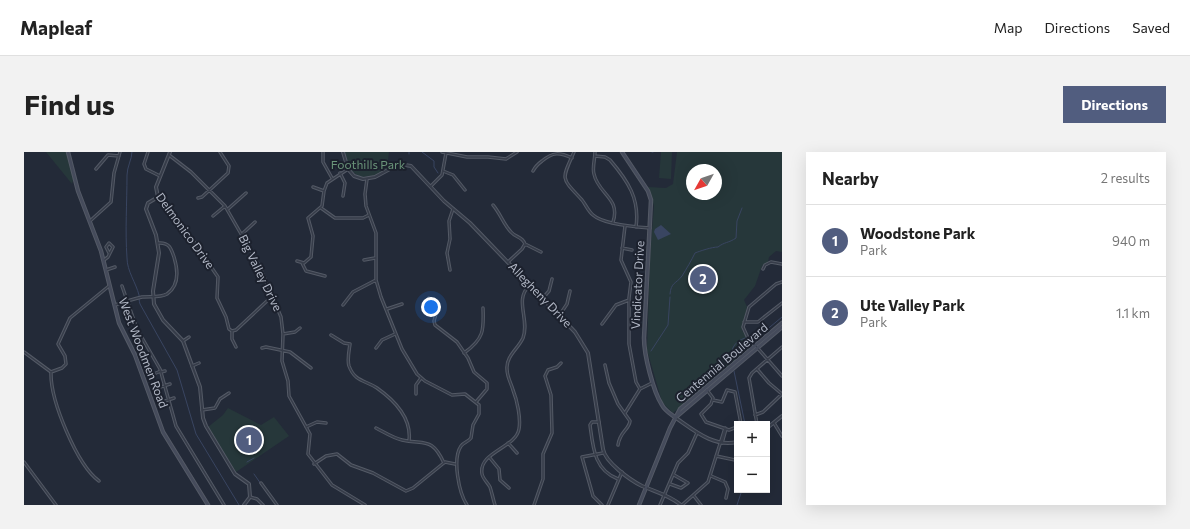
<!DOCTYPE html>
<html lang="en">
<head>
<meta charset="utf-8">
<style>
	:root { --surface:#fff; --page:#f2f2f2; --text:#222; --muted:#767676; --line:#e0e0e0; --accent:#515d7f }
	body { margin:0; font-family:Commissioner,sans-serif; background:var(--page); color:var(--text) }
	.controls { position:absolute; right:12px; bottom:12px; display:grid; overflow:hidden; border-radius:0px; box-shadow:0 4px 16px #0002 }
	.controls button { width:36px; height:36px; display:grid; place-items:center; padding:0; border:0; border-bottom:1px solid var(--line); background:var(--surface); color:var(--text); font:20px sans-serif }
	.compass { position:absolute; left:662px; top:12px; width:36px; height:36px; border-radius:50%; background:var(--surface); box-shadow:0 4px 16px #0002; rotate:230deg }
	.you { position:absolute; left:407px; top:155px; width:14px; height:14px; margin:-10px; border:3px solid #fff; border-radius:50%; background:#1a73e8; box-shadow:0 0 0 6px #1a73e833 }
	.badge { display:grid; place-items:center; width:26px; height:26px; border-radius:50%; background:var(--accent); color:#fff; font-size:13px; font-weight:700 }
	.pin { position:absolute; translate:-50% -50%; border:2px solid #fff; box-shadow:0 1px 4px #0006 }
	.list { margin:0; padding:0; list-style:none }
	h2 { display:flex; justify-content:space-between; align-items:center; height:52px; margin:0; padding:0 16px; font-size:17px }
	h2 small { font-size:13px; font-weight:400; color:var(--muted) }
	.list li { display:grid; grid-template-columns:26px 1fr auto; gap:12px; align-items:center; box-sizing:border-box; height:72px; padding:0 16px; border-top:1px solid var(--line) }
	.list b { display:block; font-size:15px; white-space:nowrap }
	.list p { margin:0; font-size:13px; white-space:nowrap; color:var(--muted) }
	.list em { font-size:13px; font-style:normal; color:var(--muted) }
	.map { position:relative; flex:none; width:758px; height:353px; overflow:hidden; border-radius:0px }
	header { display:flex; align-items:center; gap:24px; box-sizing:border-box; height:56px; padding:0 20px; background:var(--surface); border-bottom:1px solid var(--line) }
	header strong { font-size:19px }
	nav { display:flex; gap:22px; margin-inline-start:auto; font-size:14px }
	.intro { display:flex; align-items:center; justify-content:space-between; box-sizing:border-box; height:96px; padding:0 24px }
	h1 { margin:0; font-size:28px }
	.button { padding:10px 18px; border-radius:0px; background:var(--accent); color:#fff; font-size:14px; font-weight:700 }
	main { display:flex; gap:24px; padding:0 24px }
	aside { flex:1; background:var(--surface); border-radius:0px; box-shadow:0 4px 16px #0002 }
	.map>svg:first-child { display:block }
	.green { fill:#26373a; fill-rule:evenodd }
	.water { fill:#394561 }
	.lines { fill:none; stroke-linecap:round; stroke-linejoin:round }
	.stream { stroke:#394561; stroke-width:1 }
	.minor-casing { stroke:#545a66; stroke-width:3.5 }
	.tertiary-casing { stroke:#545a66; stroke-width:4 }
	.secondary-casing { stroke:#545a66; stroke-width:4.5 }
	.minor { stroke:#363c49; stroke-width:1.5 }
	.tertiary { stroke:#363c49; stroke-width:2 }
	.secondary { stroke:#454b5b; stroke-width:2.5 }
	.labels { text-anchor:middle; stroke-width:4; stroke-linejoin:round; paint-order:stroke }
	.park-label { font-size:12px; fill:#6a9479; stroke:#1c212d }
	.street-label { font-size:12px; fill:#b1b7c5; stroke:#1c212d }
</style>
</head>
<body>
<header>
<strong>Mapleaf</strong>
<nav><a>Map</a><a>Directions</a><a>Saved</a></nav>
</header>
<div class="intro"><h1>Find us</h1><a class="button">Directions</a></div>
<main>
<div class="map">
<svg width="758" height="353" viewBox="0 0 758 353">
	<rect width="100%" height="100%" fill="#232a38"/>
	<path class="green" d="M22,0H44L50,25L48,32Z
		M321,0H365L364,8L367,14L351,24L336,25L326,18Z
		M637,0H648L647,27L635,26Z
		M653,0H758V100L752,99L745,105L744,110L738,114L731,134L720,148L723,155L718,178L728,194L649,261L638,250L623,198L626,104L630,54L624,35L642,36L649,32ZM668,18H692V42H668Z
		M204,256L237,273L250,265L265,284L212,320L184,275L199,263Z"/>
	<path class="water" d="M637,73L647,82L634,88L630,80L631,77Z"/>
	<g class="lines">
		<path class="stream" d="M108,0C108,7 103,15 103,23C103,51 101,78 103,106C103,119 112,131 115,143C115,146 115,149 116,152L153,218L172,282L215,353
			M385,0V2
			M398,0L410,9V15L414,21
			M628,0H629
			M646,142C647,130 652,132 658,124C663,116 667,109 671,101C676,99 688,95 694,95C700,90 705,91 712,86L713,69L718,56
			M726,185L740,180L758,165
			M627,199L644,173L646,145
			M708,210C706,198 709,190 721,186
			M710,219L721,272
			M223,310L230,306
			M230,322L244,342
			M713,353L718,338"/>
		<g class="minor-casing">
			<path id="minor" d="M124,0L120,12L122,17L136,24
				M299,0V10L308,26
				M418,0L443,5H464L482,7L493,0
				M550,0C537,29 537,25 558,48C562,53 564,59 569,63C579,72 612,75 626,76
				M571,0C571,7 568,16 570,22C574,42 597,46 589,70
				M145,3L167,20L201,54L235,113L257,165L259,182L258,209L264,229L265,244L286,282L284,302L308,333L341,353
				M571,4L581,5L586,8C604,29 616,47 612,75
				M72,17L84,3L95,4
				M419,19L429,23L441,38
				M509,19C511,15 514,12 518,9C529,0 535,0 548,6
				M316,21L321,31L319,44
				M343,27L341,42L342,54L352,81V128L357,145L378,197L393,222L401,229L428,243L441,242L455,253V262L449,273L447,286C444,290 440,290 437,294C428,307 435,341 443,353
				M407,34L418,23L422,1
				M289,35L300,39
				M134,45L170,90L194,125L193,146L202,165L205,177L208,179V187L212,195
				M174,46L178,45L204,21L205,14L196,0
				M469,53C476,61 480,73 487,80C492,86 498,84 501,92
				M297,56L311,66H339L345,63
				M204,57L222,41
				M189,64L201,54
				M66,69L87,50L90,21L96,0
				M601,74L597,108L607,130L605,146V192L612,230L616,237
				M218,82L231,70
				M501,92L517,100
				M598,96L608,98
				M80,108L84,105L89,95L85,91L82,95L85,101
				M340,108L351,106
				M273,109L280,111L287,105L289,84L284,66L298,54L300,39L303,31L324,17
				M484,110L498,97L501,92
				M278,111L282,119L301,124
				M739,117L741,113L747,110L758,112
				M82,118L91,115
				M426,118L423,101L426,87L425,69L429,57
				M758,130L752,132L725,155L719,175L723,184L758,224
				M98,134L113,177L136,217L152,274L200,353
				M405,146L412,150L414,154L410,169L411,173L433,190L444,206L450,220L463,231V237L452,250
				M518,147L525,139L528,127
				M91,153C100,150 109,147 118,145C126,144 136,146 143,142C156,133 154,118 150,105C147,96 145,90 134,91
				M319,153L329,140L352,128
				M363,157L378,152
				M535,164L543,152L546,139
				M720,170H734L758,151
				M578,172L592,153L605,148
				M208,179L212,178L243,149L249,146
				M259,182L271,180L276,176
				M307,183L320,191L326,192C325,199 323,208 325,214C331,230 341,228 353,236C370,248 388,266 385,289
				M159,189L165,185
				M238,196L242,195L266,200L287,216
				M352,196L358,188L371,182
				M0,200L27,220C26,248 53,313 75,329
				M440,201C460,187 460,178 459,156
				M581,213L585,231L594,252L606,269C605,278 596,279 594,293
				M168,214L175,211
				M27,220L38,216L42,212L41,204L34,192L46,166L85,134
				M137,220L141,219
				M132,221L137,219
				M136,235L146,232
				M683,238L689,246L687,252L677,262L682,270L705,278L713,275
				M392,242V233L397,226
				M689,248L698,250L703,238L711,240L717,272
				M141,249L150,246
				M178,258L191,256L196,247L205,241
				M601,261L616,237L628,231
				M731,263L739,260L758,242L745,231L733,217
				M575,270H568L566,273C569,295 570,318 594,327
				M750,271L758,284
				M733,272L725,226L728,221L758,195
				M282,275L293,270L302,271
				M352,276C360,280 369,286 378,288C401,293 408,285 420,311
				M484,291L493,301
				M698,291L702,277
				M692,304L711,308
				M466,306L475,317L476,328L485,336
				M0,310L32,353
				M290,312L302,304L313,302L327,313L349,321L382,339L389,336L421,310L431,312
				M687,324L701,330L704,337L702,346
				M237,331L253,353
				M646,332L657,336L664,331L650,323
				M670,344L677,353
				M226,345L233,347L239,353
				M471,353C469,347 468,341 466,335C464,331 459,327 458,322C454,300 492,296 495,277C497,266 493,248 489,238C487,231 483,225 483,217C482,204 494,197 499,186C506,168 490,148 505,134
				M510,353L519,327V302L528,281L527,243L521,224L524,218L533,215L537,211
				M578,353L569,344L558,305L579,301
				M584,353L598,320
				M636,353L654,311L664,301L673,281
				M658,353L684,330L701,276"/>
		</g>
		<g class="tertiary-casing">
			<path id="tertiary" d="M146,0L132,35L134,45L124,51L122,57L132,83L135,101L129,139L130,152L139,168L159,189L176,235L179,266L182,274L211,322L225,332L226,345L220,353
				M319,0L324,17L330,24L339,27L351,25L375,12L387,14L420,49L446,71L551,180L564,201L579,297C581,310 606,328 618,334C632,340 645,343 657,353
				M652,266C671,279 689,295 713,290
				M743,276L758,264"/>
		</g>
		<g class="secondary-casing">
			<path id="secondary" d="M44,0L54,39L77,99L95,171L111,203L139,280L184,353
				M598,0L624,39L627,48L620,186C620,203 629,239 638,253C641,259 647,262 652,266
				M652,265L758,175
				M615,353L646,276L656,257L758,171"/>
		</g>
		<use href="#minor" class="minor"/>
		<use href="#tertiary" class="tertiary"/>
		<use href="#secondary" class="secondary"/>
	</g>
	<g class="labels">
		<g class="park-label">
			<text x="344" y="17">Foothills Park</text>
		</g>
		<g class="street-label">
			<text transform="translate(161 79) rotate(54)" y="4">Delmonico Drive</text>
			<text transform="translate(236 121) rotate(64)" y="4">Big Valley Drive</text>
			<text transform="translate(614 133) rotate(-87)" y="4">Vindicator Drive</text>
			<text transform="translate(516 143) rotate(46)" y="4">Allegheny Drive</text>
			<text transform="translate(119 201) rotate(69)" y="4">West Woodmen Road</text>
			<text transform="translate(698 211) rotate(-40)" y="4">Centennial Boulevard</text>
		</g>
	</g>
</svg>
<div class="controls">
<button>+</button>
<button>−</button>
</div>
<svg class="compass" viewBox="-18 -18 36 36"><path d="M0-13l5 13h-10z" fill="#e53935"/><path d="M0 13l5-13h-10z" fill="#767676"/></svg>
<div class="you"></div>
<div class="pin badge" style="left:225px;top:288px">1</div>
<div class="pin badge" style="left:679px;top:127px">2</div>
</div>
<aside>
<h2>Nearby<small>2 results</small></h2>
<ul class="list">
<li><span class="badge">1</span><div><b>Woodstone Park</b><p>Park</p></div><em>940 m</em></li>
<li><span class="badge">2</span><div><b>Ute Valley Park</b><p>Park</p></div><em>1.1 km</em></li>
</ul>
</aside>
</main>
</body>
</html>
